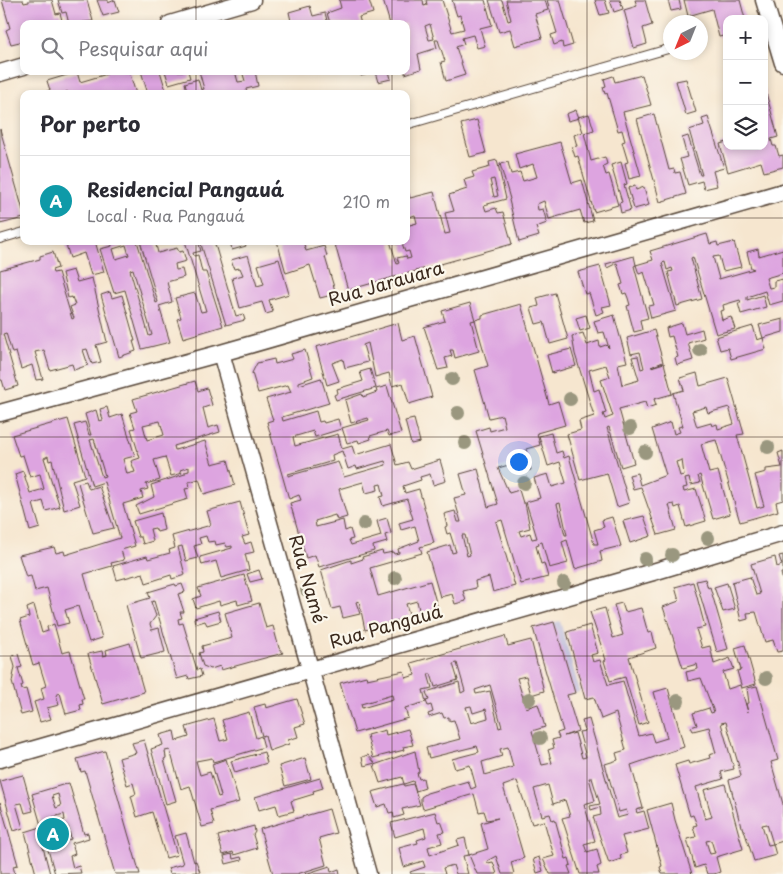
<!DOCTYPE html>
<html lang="pt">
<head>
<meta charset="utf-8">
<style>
	:root { --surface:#fff; --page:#f2f2f3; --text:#2b2b33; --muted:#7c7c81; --line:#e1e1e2; --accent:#db2777 }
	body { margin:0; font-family:"Playpen Sans",sans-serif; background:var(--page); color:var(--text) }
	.controls { position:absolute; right:15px; top:15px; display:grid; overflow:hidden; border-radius:10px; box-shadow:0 2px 8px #0003 }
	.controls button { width:45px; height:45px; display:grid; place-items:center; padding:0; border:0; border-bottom:1px solid var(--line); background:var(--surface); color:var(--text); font:25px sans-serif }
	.compass { position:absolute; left:663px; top:15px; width:45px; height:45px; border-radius:50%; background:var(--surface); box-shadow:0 2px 8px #0003; rotate:223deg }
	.you { position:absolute; left:518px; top:461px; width:18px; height:18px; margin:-12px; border:4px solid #fff; border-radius:50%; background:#1a73e8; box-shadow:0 0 0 8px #1a73e833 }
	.badge { display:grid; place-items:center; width:32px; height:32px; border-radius:50%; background:var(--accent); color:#fff; font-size:16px; font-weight:700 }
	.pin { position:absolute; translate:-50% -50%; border:2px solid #fff; box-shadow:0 1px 5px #0006 }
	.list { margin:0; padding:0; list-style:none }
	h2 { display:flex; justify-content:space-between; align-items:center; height:65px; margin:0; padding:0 20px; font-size:21px }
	h2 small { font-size:16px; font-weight:400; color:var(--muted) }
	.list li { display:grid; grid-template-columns:32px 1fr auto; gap:15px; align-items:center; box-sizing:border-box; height:90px; padding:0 20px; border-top:1px solid var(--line) }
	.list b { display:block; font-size:19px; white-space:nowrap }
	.list p { margin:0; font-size:16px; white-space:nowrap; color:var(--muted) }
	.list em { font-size:16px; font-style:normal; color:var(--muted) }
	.icon { flex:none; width:28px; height:28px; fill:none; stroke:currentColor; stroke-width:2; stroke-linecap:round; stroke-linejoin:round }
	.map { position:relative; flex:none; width:783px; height:874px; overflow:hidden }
	.search { position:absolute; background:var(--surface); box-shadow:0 2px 8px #0003; left:20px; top:20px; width:390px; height:55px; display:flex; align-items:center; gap:12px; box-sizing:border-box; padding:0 18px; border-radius:10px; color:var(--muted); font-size:19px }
	.panel { position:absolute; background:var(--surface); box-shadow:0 2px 8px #0003; left:20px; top:90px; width:390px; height:155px; border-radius:10px }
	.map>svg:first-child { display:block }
	.industrial { fill:#c3c1db }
	.building { fill:#dda4e0; fill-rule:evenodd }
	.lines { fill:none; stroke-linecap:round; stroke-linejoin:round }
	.service-casing { stroke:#574639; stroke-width:10 }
	.minor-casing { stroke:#574639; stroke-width:19 }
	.service { stroke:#fff; stroke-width:8 }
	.minor { stroke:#fff; stroke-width:16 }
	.tree { fill:#9a977f }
	.grid { fill:none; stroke:#3b2a1e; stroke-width:1; stroke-opacity:0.55 }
	.labels { text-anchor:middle; stroke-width:4.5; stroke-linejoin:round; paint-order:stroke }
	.street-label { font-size:18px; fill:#3b2a1e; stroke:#fbf7ec }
</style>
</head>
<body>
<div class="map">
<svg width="783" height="874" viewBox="0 0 783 874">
	<rect width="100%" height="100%" fill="#fbf7ec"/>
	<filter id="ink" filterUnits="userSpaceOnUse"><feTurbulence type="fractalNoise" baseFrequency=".02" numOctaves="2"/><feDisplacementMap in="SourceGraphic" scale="10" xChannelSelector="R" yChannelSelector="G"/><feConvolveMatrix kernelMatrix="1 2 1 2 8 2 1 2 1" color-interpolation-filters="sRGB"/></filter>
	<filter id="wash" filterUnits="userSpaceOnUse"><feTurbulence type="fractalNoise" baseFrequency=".0096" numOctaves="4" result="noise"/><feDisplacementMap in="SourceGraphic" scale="20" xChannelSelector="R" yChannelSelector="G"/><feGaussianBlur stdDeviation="1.12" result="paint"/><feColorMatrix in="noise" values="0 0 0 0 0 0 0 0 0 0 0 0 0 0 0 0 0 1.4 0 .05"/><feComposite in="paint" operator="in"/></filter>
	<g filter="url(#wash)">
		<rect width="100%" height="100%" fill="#f6e6cf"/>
		<path class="industrial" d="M560,621L580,692L554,699L533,628Z"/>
		<g id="blocks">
			<path class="building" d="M2,0H23L24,3L29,2V0H52L56,14L60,13L63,24H24V41L11,44L6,30L10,28Z
				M58,0H87L93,21L69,24L66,12L62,13Z
				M97,0H108V3L115,0L119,12L103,16Z
				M339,0H369L373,13L359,17L361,24L330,23L327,13L341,8Z
				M383,0H423L424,6L427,5L426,0H442L452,32L464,29L460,15L457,16L452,0H485L492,25L480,28L485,46L477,48L473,35L462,38L464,44L456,47L465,75L446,81L441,62L445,61L438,40H435L437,48L418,54L421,69L405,74L406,24H390ZM430,24L434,39L429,40L425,26Z
				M489,0H502L508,21L511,20L506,0H545L548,10L535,14L542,38L515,46L510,29L499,32Z
				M547,0H560L573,45L563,48L562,42L554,45L551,35L557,33Z
				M595,0H605L609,13L600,15Z
				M610,0H620L623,9L614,12Z
				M635,0H645L652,25L643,28L647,44L634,48L624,10L637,6Z
				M668,0H679L681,9L671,11Z
				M684,0H740L745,19H727V35L719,37L712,9L688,16Z
				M310,6L313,16L325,13L328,24H284L291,21L289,12Z
				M106,71H129L136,94H68L67,91L64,94H40L50,90L47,81L77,72L80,82L107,74Z
				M141,71H160L167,94H148Z
				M165,71H188L190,78L169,84Z
				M199,71H235L238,82L245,81L242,71H255L258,86L246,89L247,94H188L185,83L198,79L201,90L204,89Z
				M359,71H389L391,79L378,82L375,72L361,76Z
				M642,75L651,105L623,112L641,176L629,179L625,163L628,162L622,142L625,141L622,130L618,131L607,93L605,94L603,87L606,86L604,79L613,76L615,82Z
				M686,79L696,112L686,115L676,81Z
				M765,89L778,137L771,139L773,146H776L779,156L783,155V167L764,172L761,162L728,172L720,144L727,142V146H764Z
				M576,110L579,118L568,121L566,114Z
				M589,114L594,130L584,133L591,161L605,157L607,164L603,166L606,175L609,174L618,205L594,212L578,156L575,157L572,147L577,146L574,135L583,132L578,117Z
				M654,114L669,170L674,169L675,173L680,172L686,194L660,202L637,119Z
				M708,117L724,168L713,171L717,186L704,189L702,181L688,185L680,159L687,157L682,138L688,136L700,175H702L689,130L704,125L702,119Z
				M477,120L486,153L470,157L461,124Z
				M0,129L24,214V218L0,224Z
				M560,142L572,183L582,180L593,221L584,223L580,210L549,219L544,201L537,204L538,210L543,209L547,223L536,227L539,236L519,242L509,200L510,199L500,164L508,162L511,174L520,172L523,181L537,177L533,164L519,169L515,154Z
				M497,160L506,199L484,205L486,211L496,208L498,213L503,212L512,244L348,290L334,241H390L397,264L399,263L397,258L406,256L407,259L411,258L409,251L405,252L402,243L396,244L395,241H406V226L417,223L415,215L406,218V185L410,198L434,192L445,234L450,233L445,213L454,211L449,195L467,189L464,180L474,177L472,172L490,167L489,162ZM494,179L498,196L494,197L490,180Z
				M621,162L627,184L624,185L631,210L621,213L619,203L622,202L611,165Z
				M635,186L636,190L644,187L649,205L634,209L628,188Z
				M707,234L710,244L717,242L718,246L734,242L741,267L723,271L719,256L713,257L719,279L754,269L751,268L747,252L758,249L759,256L783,249V273L766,278L769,288L774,287V281L783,279V301L769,305L765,291L747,297V300L763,295L766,307L741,314L738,303H741L740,300L723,305L724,310L720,311L722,320L731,317L735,329L716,334L693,257L691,258L702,299L677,306L668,272L673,271L672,268L667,270L665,262L662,263L676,311L651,318L648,306L654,305L644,272L639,274L636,265L653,260L650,251Z
				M65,241H95L104,272L91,275L84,253L70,258Z
				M111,241H137L156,303L158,302L140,241H166L156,245L158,253L177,248L179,252L183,251L186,261L175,264L176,270L182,269L184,277L167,282L172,302L159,306L170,342L142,349L125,290L114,293L100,249L112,246ZM126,245L129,255L116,259L113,249ZM133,269L152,335L149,336L130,270Z
				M185,241H198L201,251L193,253L194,256L198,255L202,272H206L223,326L183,338L177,319L181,318L175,298L195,293L201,312L206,311Z
				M200,241H214L236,316L243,314L245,320L226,325Z
				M230,241H244L246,246L232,250Z
				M277,241H303L306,251L324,246L327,256L325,257L336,294L320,298L310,265L286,273Z
				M53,252L58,268L52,270L53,273L58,272L72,319L74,318L70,307L75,305L72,297L68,298L62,273L73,270L77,282L92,278L107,342L96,345L101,362L92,364L87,349L83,350L88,365L74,370L72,364L50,370L44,350L35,352L43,379L36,380L32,365L21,369L16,352L12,353L6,333L3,334L18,386L5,390L2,380H0V270L40,259V256Z
				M248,255L257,286L264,284L258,265L279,259L289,294L269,300L273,312L266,314L262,302L240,308L232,278L243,275L240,268L234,269L231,260Z
				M634,256L636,265L634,266L648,318L640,320L642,330L634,332L627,306L630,305L628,298L626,293L623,294L620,285L623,284L617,263L607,268L606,264Z
				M600,266L611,305L602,307L604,312L596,315L589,293L585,294L578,272Z
				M110,292L112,298L122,295L135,341H133L136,351L119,357L101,295Z
				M555,293L568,339L550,344L544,322L536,324L531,308L539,306L537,298Z
				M470,303L475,320L482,318V315L521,304L549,404L558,401L565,425L537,433L540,445L526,449L531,470L518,473L516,463L498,468L509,493L519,490L523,503H525L530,528L519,531L521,536L530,533L532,539L537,538L526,502L540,498L534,478L548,474L552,487L566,483L560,462L548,466L539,436L551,433L556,453L562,451L564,458L569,456L594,544H598L594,530L604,527L602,520L612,517L621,546L600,551L602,561L575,569L567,540L562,542L568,563L549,568L542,542L538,543L539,545L536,546L541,564L544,563L548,577L521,584L502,520L496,522L515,586L493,592L489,577L475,581L476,588L463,591L466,601L455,604L452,594L440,597L427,552L450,545L452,553L456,552L450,533L447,534L445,527L447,526L444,514L455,511L458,522H461L454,498L466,495L460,474L478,469L488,507L498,504L476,431L489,427L490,431L505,427L502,415L489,418L475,370L488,366L475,320L471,321L479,351L455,358L453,350H450L452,356L445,358L448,368L438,370L424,327L445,321L442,311ZM560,503L567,535H565L557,504ZM462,535H465L470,555L467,556Z
				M586,315L590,328L580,331L576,318Z
				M614,315L627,362L618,364L622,385L639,380L632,357L638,356L641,369L644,368L640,352L631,354L627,338L654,330L663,362L651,367L664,363L672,394L654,399L656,405L647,408L645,402L619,409L634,463L621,467L609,427L607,428L629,503L617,507L607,473L580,480L567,434L581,430L579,421L594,416L575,354L572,336L583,333L587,345L599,341L600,347L606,345L609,348L604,332L598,333L594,321ZM606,365L610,377L601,380L613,416L605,419L603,414L606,413L599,389L594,391L589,370Z
				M783,319V332L763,338L759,325Z
				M398,323L402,340L415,336L432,397L409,404L403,383L392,386L389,373L375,377L368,343L363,345L368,362L345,368L343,359L332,363L339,381L327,385L316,347Z
				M682,323L685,334L702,329L704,338L688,343L693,360L677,365L675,358L678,357L672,336L668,337L666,328Z
				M753,326L757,340L763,338L766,349L731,359L728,348L720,350L716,337Z
				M571,349L576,366L552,373L547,355Z
				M305,350L313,377L299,382V385L321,378L329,403L282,417L283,421L316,411L319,422L323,421L324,423L338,419L341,429L315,437L313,431L293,437L295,446L338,434L342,449L352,446L355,455L391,444L397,465L408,462L411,469L440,460L446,481L433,485L430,474L420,477L421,480L403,486L405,493L419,489L434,543L420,547L422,553L370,568L378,596L430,581L438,609L420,614L417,601L406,604L410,617L365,630L359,601L356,602L360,614L343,618L340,607L332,609L321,570L351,560V563L363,559L362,557L382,551L383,554L393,552L394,554L399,553L398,549L419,541L415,526L401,530L399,523L413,519L407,499L383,506L380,497L384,496L381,484L377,485L378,490L366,493L363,482L339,489L347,517L337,520L335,515L315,521L316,527L343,520L345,531L350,529L353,539L349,540L351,545L381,536L377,521L387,518L391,533L385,535L387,542L373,546L374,551L319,567L315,555L306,558L290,503L301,500L299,495L289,499L267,422L273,420L266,399L291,392L288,385L258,393L252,373L257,363L274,359L275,364L293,359L291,354ZM342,451L348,469L356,466L357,469L385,461L386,465L344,477L338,462L288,476V474L333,461L332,455Z
				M370,369L376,388L336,400L334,395L338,393L337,389L363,381L360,372Z
				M697,373L700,386L728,378L744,434L737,435L757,508L764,506L755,475L766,472V469L782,467L778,453L783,451V500L776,502L778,511L740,522L716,440L701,444L709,473L718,471L730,514L713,519L700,475L698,476L700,483L691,485L689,478L685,479L687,487L683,488L684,492L696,489L706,521L686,527L680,506L675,508L674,504L669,505L676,530L658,535L641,487L633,489L629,475L637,473L640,485L666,475L652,429L671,422L674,434L680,432L678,427L683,426L673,393L684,390L680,378ZM706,407L708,413L729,407L734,424L718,429L717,424L712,426L711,423L697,427L692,411ZM682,460L684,475L680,476L676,462Z
				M195,381L198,391L207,388L212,405L203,408L208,428L218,425L220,432L174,446L175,450L205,441L212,464L228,460L235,485L204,494L199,479L189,482L190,488L185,489L188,499L139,514L136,506L154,497L151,485L185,474V472L189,471V467L180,470L182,473L171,476L165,457L154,460L160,480L146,484L148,489L141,491L143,498L123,504L135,546L121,550L124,560L111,563L112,566L84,574L102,638L89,642L78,606L65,610L69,623L57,626L47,588L35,591L31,576L26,577L19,555L54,547L56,553L64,551L65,555L120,538L104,482L92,486L74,425L85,422L89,435H91L85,414L96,410L99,421L103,420L100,409L107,407L110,418L122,414L135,456L123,459L127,474L135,472L131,461L140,458L131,429L135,428L130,413L137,411L133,399ZM160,421L164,435L147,440L143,425ZM94,439L105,476L102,477L90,440Z
				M387,386L401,433L389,436L387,431L370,436L371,439L359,443L358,440L347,443L342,428L369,420L368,418L351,423L345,400L362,394L363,397L377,392L376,389Z
				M68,419L85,476L72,480L80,505L64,510L52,460L49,461L48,456L44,458L60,507L46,511L43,501L33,504L40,528L30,531L15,474L23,471L30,493L44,489L40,474L30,477L23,455L19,456L12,435Z
				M414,419L420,442L411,444L405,421Z
				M86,481L89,489L99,486L114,528L93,533L78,483Z
				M240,502L249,535L242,537L245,544L251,542L254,552L245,554L249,570L221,578L216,561L202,565L200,557L232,548V546L227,547L225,543L216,545L215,541L208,542L206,536L199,538L201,544L194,546L198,558L186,561L182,546L178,547L185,575L172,579L171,575L146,583L143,573L117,580L113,566L147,556L148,559L170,553L169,550L175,548L172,536L211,525L207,511Z
				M161,513L164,530L157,532L155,528L150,529L153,541L143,544L141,537H138L133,521Z
				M644,516L651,536L630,543L623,521Z
				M783,555V573H781L783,582V651L777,652L773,640L765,642L756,612L747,613L748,619L741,621L732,582L750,577L756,595L760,594L751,564L775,557L777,567L782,565L779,556Z
				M259,570L262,579L250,582L247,574Z
				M244,575L252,601L238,605L237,600L220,605L219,601L196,608L193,599L201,596L198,588Z
				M705,579L708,588L710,587L728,649L717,652L696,581Z
				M693,582L705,627L696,629L702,648L710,646L714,664L730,658L734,669L723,672L728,689L740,685L748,712L746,704L749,703L747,688L757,686L778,760L771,762L783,804V841L773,844L776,855L754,861L743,827H741L729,780L741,776L738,763L726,722L721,723L734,769L721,772L723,779L696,787L705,819L712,817L704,790L725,784L743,849L716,857L720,872L714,874H707L704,865L695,868L687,839L696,837L693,826L697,825L693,815L690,816L675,765L688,761L689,764L710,758L709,755L716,753L709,727L693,731L691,727L697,725L693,713L709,708L711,713L714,712L701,678L688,681L686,672L698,669L697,664L683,668L663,607L679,601L675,587ZM767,824L773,844L768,845L762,825ZM711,840L715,853L710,854L706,841Z
				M727,583L735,609L723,612L714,587Z
				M175,584L176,586L182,584L185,592L178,594L184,612H180L182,618L178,619L179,624L183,623L197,670L200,669L202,676L189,679L188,676L177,679L154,601L151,602L156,616L150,624L152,630L159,628L165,652L141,658L126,605L150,598L148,592Z
				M259,603L266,628L273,626L279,648L283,653L221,670L220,666L211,669L203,666L199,653L203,652L202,646L232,638L225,613Z
				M622,603L625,612L641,608L648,633L652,632L656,648L629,657L648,722L639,725L625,677L610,681L604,661L606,660L590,612L605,608L613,638L623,635L614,605Z
				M34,605L42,633L48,631L47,627L54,624L62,653L70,651L84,699H82L83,704L80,705L81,710L66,714L60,693L56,695L59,705L47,708L51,719L40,722L34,702L44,699L41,688L46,686L39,663L33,665L20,620L29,617L27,608Z
				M218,611L221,621L207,625L205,621L195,624L194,618Z
				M554,622L575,693L567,695L578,731L564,736L575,733L582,758L586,757L579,732L585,731L582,721L589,719L617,818L628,815L626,810L619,812L605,764L618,760L616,753L626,750L616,713L601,719L594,697L585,699L567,632L590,625L598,653L591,655L593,662L600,660L608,685L623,681L639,736L651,733L654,742L667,738L654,692L668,688L684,747L631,765L643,808L636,810L637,813L644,811L649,829L622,836L627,853L620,855L621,859L609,863L593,817L601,815L600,807L591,810L590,806L600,804L592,778H589L595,801L584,804L595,841L584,844L587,852L597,849L601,865L597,867L599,874H580L562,818L570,816L565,800L553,804L548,785L534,789L542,816L550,814L552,820L555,819L566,859L569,858L571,865L568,866L571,874H550L543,859L554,856L544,821L532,824L517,781L503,786L524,858L511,862L514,874H502L496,856L487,861L488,863L493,862L497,874H477L469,855L463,856L468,874H456L453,865L443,868L445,874H411L410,872L425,867L423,861L404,867L399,848L418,843L417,840L426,837L424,828L395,837L391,823L435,812L438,822L441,821L445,832L439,833L442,843L428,847L430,855L459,845L457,840L465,838L469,855L488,849L481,823L498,818L487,820L484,811L479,812L474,794L423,809L421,802V797L427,793L468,781L471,789L476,787L470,765L455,769L452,759L479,752L477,746L429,758L426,748L460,739L454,720L449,721V717L444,718L442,713L429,717L428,714L433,712L431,705L428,706L426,701L429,700L426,692L459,682L461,693L465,691L457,663L453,664L458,680L435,687L431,674H428L432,688L423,690L426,702L405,708L408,718L355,733L340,683L366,676L367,679L404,671L406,678L415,675L411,663L505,636L508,646L531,640L544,691L531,695L526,676L517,678L526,708L538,704L545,727L532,731L542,765L552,763L548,750L554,748L552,740L559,738L557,733L563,731L533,628ZM490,685L502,727L499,728L490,691L476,694L475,690ZM392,695L393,699L362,708L361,704ZM471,706L473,713L486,709L488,718L471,723L466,707ZM508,747L513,767L485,775L482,762L502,756L500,749Z
				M130,643L144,692L103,704L88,654L102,651L103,656L107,655L106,650Z
				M745,645L756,684L742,688L737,671L741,670L735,648Z
				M18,654L22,667L18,668L23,685L21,686L22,690L26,689L32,712L21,715L12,682L15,667L12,656Z
				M297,699L305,724L295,727L298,737L288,740L289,744L269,751L265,735L262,736L254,707L265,704L266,708Z
				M249,712L256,738L261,736L264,747L213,762L212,758L196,761L200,775L210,772L218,797L221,796L212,764L226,759L239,802L210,810L214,824L202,827L190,786L181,789L170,750L165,751L166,758L164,759L176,801L166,804L151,749L163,745L160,735L174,731L176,741L189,737L186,727L214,719L220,741L228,739L222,720Z
				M408,729L413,745L403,747L404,750L373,758L367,735L385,730L386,735Z
				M144,740L177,855L166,858L152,812L137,817L131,796L136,794L133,783L127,785L119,758L136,753L132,743Z
				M105,751L128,833L140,874H115L85,771L81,772L77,759Z
				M415,751L419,772L417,773L419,779L423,778L425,788L416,791L413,781L404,784L402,777L380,783L374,765Z
				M264,752L267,763L235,773L231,761Z
				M368,755L375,763L364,766L362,757Z
				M305,758L311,779L285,786L279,766Z
				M23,775L33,811L25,813L22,803L16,804L23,828L14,831L0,781Z
				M320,778L323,788L313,791L314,794L291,801L294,811L279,815L276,805L259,810L255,797Z
				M69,783L84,834L88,833L89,838L72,843L75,854L70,856L73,868L79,866L81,873L55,874L32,794ZM58,794L61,806L56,808L52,796ZM64,814L65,820L55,823L53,817ZM68,827L71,839L66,841L62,829Z
				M403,784L404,786L413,784L420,805L402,809L404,815L394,818L393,812L389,813L386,804L377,807L372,792Z
				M0,802L18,865L13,866L15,874H0Z
				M671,803L675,820L692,874H662L660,867L662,866L647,810Z
				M329,809L336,833L319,838L326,865L297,874H273L260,829Z
				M254,826L255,832L253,835L257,848L234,855L233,852L223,855L218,836Z
				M38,828L50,874H36L25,832Z
				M186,833L194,862L196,861L200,872L170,874L168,868L183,864L175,836Z
				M232,854L233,859L241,857L242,860L226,864L224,856Z
				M539,857L543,871L537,873L533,859Z
				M330,866L331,872L339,869L340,874H305Z"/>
		</g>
	</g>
	<g filter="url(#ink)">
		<use href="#blocks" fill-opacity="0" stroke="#574639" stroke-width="1"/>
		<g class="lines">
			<g class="service-casing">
				<path id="service" d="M406,125L668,49
					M0,239L24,232"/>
			</g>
			<g class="minor-casing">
				<path id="minor" d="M764,0L783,63
					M170,24L252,0
					M0,73L24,66
					M221,353L368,874
					M0,413L221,353L783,192
					M0,759L653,572L783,533"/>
			</g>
			<use href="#service" class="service"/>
			<use href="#minor" class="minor"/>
		</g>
		<g class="tree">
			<circle cx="700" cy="350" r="7"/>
			<circle cx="452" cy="379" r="7"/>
			<circle cx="570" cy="399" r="7"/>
			<circle cx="458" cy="413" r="7"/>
			<circle cx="630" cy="428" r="7"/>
			<circle cx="465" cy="443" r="7"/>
			<circle cx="768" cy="447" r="7"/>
			<circle cx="645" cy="452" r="7"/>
			<circle cx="524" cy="483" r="7"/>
			<circle cx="364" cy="524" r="7"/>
			<circle cx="708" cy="538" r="7"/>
			<circle cx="672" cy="555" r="7"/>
			<circle cx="645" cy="559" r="7"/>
			<circle cx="395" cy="578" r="7"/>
			<circle cx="564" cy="583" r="7"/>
			<circle cx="307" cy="590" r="7"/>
			<circle cx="766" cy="678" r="7"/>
			<circle cx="529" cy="699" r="7"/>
			<circle cx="678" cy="701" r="7"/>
			<circle cx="540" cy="738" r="7"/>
		</g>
	</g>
	<path class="grid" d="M196,0V24M392,0V24M587,0V874M196,71V94M392,71V94M0,218H24M406,218H783M196,241V874M392,241V874M0,437H783M0,656H783"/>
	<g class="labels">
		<g class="street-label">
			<text transform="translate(386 284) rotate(-16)" y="6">Rua Jarauara</text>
			<text transform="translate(307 579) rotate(74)" y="6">Rua Namé</text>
			<text transform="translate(386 627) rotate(-16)" y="6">Rua Pangauá</text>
		</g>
	</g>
</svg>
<div class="controls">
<button>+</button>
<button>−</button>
<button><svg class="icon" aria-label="layers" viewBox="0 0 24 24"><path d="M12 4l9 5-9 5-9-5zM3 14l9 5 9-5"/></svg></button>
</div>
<svg class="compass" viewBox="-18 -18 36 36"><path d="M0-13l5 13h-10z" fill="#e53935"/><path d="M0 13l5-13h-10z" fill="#7c7c81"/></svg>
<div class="you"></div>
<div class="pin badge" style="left:53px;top:834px;background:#0f9aa8">A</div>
<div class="search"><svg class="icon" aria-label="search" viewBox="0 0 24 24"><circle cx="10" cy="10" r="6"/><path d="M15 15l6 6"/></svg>Pesquisar aqui</div>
<section class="panel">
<h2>Por perto<small></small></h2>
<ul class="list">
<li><span class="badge" style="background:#0f9aa8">A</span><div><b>Residencial Pangauá</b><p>Local · Rua Pangauá</p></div><em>210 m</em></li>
</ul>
</section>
</div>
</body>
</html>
